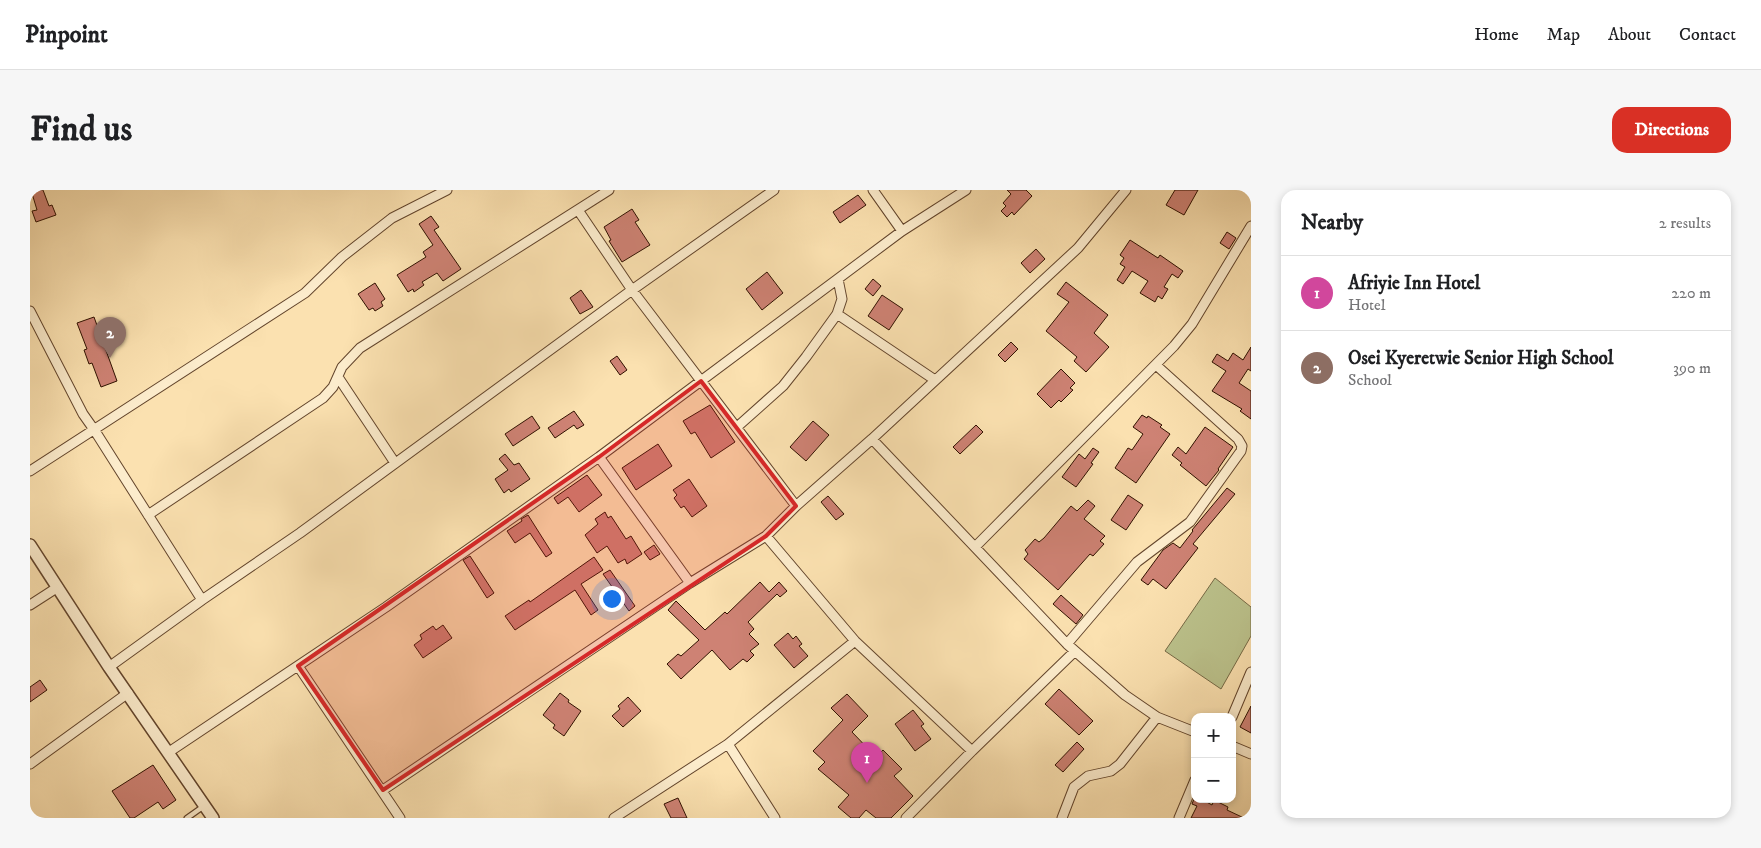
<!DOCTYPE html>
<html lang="en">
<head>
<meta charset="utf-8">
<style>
	:root { --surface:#fff; --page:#f6f6f6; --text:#202124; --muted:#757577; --line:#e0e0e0; --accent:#d93025 }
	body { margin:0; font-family:"IM FELL DW Pica",serif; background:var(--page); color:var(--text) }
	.controls { position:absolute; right:15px; bottom:15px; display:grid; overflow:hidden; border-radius:10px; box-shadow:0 2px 8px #0003 }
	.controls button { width:45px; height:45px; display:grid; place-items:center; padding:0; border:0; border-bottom:1px solid var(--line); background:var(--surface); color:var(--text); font:25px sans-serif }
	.you { position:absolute; left:581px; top:408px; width:18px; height:18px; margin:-12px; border:4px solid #fff; border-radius:50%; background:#1a73e8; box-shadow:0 0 0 8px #1a73e833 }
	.badge { display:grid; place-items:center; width:32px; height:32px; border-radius:50%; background:var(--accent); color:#fff; font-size:16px; font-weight:700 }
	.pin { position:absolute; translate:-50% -41px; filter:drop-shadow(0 1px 2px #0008) }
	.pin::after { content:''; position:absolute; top:26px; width:18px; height:15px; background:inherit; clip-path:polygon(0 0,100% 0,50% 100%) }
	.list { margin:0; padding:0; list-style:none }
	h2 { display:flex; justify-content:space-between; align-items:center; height:65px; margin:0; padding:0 20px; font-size:21px }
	h2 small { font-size:16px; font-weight:400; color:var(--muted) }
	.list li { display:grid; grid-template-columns:32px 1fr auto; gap:15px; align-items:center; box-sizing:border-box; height:75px; padding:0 20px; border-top:1px solid var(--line) }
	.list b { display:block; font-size:19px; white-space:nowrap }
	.list p { margin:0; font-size:16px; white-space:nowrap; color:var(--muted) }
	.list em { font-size:16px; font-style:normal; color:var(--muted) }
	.map { position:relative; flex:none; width:1221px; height:628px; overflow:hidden; border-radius:15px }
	header { display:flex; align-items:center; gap:30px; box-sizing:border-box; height:70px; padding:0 25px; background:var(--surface); border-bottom:1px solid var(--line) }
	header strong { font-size:24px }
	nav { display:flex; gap:28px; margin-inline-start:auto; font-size:18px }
	.intro { display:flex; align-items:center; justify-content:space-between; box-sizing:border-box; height:120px; padding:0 30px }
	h1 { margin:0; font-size:35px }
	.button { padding:12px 22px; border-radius:15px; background:var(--accent); color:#fff; font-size:18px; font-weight:700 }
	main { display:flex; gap:30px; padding:0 30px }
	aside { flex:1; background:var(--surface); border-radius:15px; box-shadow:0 2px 8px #0003 }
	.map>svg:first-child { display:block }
	.green { fill:#bcc38d; stroke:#766a46 }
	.building { fill:#ce8274; stroke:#301100 }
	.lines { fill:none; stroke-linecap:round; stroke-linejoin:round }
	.service-casing { stroke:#63452c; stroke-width:7 }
	.minor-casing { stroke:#63452c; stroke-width:11 }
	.tertiary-casing { stroke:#63452c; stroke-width:14 }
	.service { stroke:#fceccc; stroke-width:4.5 }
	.minor { stroke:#fceccc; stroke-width:9 }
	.tertiary { stroke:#fceccc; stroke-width:11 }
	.marked { fill:#d62828; fill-opacity:0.2; stroke:#d62828; stroke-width:4; stroke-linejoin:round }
</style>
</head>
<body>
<header>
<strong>Pinpoint</strong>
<nav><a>Home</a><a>Map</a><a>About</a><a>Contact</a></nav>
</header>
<div class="intro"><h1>Find us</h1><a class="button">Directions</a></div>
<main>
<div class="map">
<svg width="1221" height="628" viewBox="0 0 1221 628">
	<rect width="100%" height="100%" fill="#fbe1b0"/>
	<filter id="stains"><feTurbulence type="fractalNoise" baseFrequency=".004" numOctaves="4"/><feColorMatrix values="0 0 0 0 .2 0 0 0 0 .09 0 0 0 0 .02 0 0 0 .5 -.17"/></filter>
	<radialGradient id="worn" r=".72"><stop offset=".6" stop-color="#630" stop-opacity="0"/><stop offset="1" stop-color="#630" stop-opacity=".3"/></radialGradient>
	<path class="green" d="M1185,388L1221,417V446L1191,499L1135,461Z"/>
	<path class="building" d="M1,0H13L19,16L22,15L26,25L6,32L2,21L7,20Z
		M977,0H996L1002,6L984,25L982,22L977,27L971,21L976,16L973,13L981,4Z
		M1145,0H1168L1154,25L1136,15Z
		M828,5L836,15L810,33L803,22Z
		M602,19L609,30L605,32L620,55L592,72L579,51L581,50L574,37Z
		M401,26L409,37L404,40L431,79L413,91L407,83L392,92L394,95L384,102L383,99L378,102L367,85L396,67L393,62L403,55L389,34Z
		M1197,42L1206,48L1199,59L1190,53Z
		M1100,50L1128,68L1130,65L1153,81L1148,88L1142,84L1134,97L1138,99L1132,109L1128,106L1125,112L1110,103L1118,91L1102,81L1093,94L1087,90L1095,77L1090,74L1094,68L1090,65Z
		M1006,59L1015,69L1000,83L991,73Z
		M737,82L753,103L732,120L716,99Z
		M843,89L851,96L843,106L835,99Z
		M1036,92L1078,125L1064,143L1079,157L1056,182L1044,171L1047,167L1016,141L1039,112L1027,104Z
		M345,93L355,109L351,112L353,116L345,121L343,118L339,120L328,104Z
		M551,100L563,117L550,124L540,108Z
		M852,105L873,119L859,140L838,126Z
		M64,127L87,191L71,197L62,173L59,174L54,160L57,159L47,133Z
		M981,152L988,159L975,172L968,165Z
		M1221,157V181L1218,179L1209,193L1221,201V229L1210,221L1212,219L1182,201L1196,181L1182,172L1187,164L1198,171L1203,163L1213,170Z
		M587,166L597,180L590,185L580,171Z
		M1031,179L1045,193L1040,198L1043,200L1031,212L1029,210L1021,218L1007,204Z
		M680,215L705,252L681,268L665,242L661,244L653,231Z
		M544,221L554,235L547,239L544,235L525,248L518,238Z
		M1112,225L1117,228L1118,226L1132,235L1130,237L1140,244L1106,293L1085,278L1098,258L1102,260L1113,244L1103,237Z
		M502,226L510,238L483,256L475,244Z
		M783,231L799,245L776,271L760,257Z
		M946,235L953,242L930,264L923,257Z
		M1175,237L1203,257L1188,279L1189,280L1176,296L1150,275L1152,273L1142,265L1148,257L1156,264Z
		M628,254L642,276L606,300L592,278Z
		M1063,258L1069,262L1061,273L1063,274L1046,297L1032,287L1049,264L1055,269Z
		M475,264L484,275L489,273L500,289L481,302L479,299L474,303L465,289L478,280L469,269Z
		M557,285L572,305L549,322L538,307L528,314L524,308Z
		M659,289L677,316L662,327L654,316L651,318L644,308L647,305L643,300Z
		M1197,298L1205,304L1163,354L1168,358L1136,399L1123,389L1118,395L1111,390L1133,360L1143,353L1150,358L1163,341L1162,340Z
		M1098,305L1113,315L1096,340L1081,330Z
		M798,306L814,324L806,330L791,312Z
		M1058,310L1065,316L1054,329L1075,346L1070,351L1074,354L1063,366L1060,364L1028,400L994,369L998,364L995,360L1005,349L1009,352L1014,348L1041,316L1047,321Z
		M575,322L578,328L581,326L596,349L601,346L612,364L597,374L595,369L588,373L577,356L567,363L555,345L568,334L565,329Z
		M498,325L522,363L516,367L500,343L485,353L477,341L492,331L491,329Z
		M624,355L630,364L620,370L614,362Z
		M440,366L464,403L457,408L433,370Z
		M564,367L573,380L551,394L568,420L561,425L545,400L485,440L475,426L499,410L500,412Z
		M580,380L605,416L599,421L573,384Z
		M730,392L739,402L749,392L757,401L750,407L747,404L718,432L724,439L719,444L729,454L720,461L724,465L717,472L713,469L700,480L682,460L651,489L637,474L648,464L651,466L669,450L638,420L646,411L675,440L695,422L697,424Z
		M1031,405L1053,425L1046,434L1023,414Z
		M413,435L422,448L393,468L384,455L392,449L390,445L403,436L406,440Z
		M758,443L763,449L766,446L772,454L769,456L778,466L764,478L744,455Z
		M10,490L17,500L0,512V497Z
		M1029,499L1063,531L1049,545L1015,514Z
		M530,503L539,510L538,512L551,521L534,546L523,538L525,535L513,525Z
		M817,504L838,526L822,542L846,567L853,560L872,579L864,586L883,606L861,628H846L836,620L829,628H821L808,617L819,605L788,579L795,572L783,561L813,530L801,518Z
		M598,507L611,521L593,537L582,526L590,519L588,516Z
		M1221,516V543L1210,537Z
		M883,520L894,534L891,536L901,549L885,561L865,534Z
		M1047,552L1054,559L1033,582L1025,575Z
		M123,575L146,610L133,619L128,612L104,628H100L82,601Z
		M648,608L657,628H641L634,614Z
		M1164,609H1171L1182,615L1184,610L1198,617L1197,620L1214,628H1161L1167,616L1162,614Z"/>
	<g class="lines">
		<g class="service-casing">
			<path id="service" d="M157,628L174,616"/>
		</g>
		<g class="minor-casing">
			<path id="minor" d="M843,0L872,41
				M548,20L602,100L766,316
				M0,121L53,224L65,241L172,410
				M807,124L905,190
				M308,187L365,273
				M707,237L753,196L776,167L807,124L812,109L808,89
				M842,249L1037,454L1095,505L1127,527L1165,542
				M569,267L660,393
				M0,281L275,103L312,67L362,28L417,0
				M118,325L293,208L303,197L312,177L330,158L579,0
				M736,346L825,451L942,561
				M945,357L1144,156L1162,134L1221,36
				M0,415L28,397
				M1037,454L1107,372L1160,332L1211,261L1212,256L1208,249L1126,175
				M268,476L370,628
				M79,477L172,410L270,343L602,100L744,0
				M1202,527L1221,482
				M698,554L745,628
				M1202,556L1221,564
				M139,562L356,417L569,267L872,41L936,0
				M0,574L98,503
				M353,600L660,393L736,346L766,316L842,249L1048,58L1096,0
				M584,628L698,554L825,451
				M876,628L942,561L1045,461
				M1032,628L1044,597L1058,586L1081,581L1090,574L1127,527
				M1149,628L1165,590"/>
		</g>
		<g class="tertiary-casing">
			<path id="tertiary" d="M0,355L79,477L183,628"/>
		</g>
		<use href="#service" class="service"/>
		<use href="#minor" class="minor"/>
		<use href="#tertiary" class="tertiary"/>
	</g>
	<path class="marked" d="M671,191L766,316L736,346L353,600L268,476L569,267Z"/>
	<rect width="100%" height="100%" filter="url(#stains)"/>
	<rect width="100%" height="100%" fill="url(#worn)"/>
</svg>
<div class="controls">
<button>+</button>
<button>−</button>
</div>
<div class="you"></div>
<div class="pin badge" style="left:837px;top:593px;background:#d1479c">1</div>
<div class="pin badge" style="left:80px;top:168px;background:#8d6e63">2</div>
</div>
<aside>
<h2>Nearby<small>2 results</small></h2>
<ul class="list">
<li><span class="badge" style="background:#d1479c">1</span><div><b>Afriyie Inn Hotel</b><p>Hotel</p></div><em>220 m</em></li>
<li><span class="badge" style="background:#8d6e63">2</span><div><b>Osei Kyeretwie Senior High School</b><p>School</p></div><em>390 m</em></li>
</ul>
</aside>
</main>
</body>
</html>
